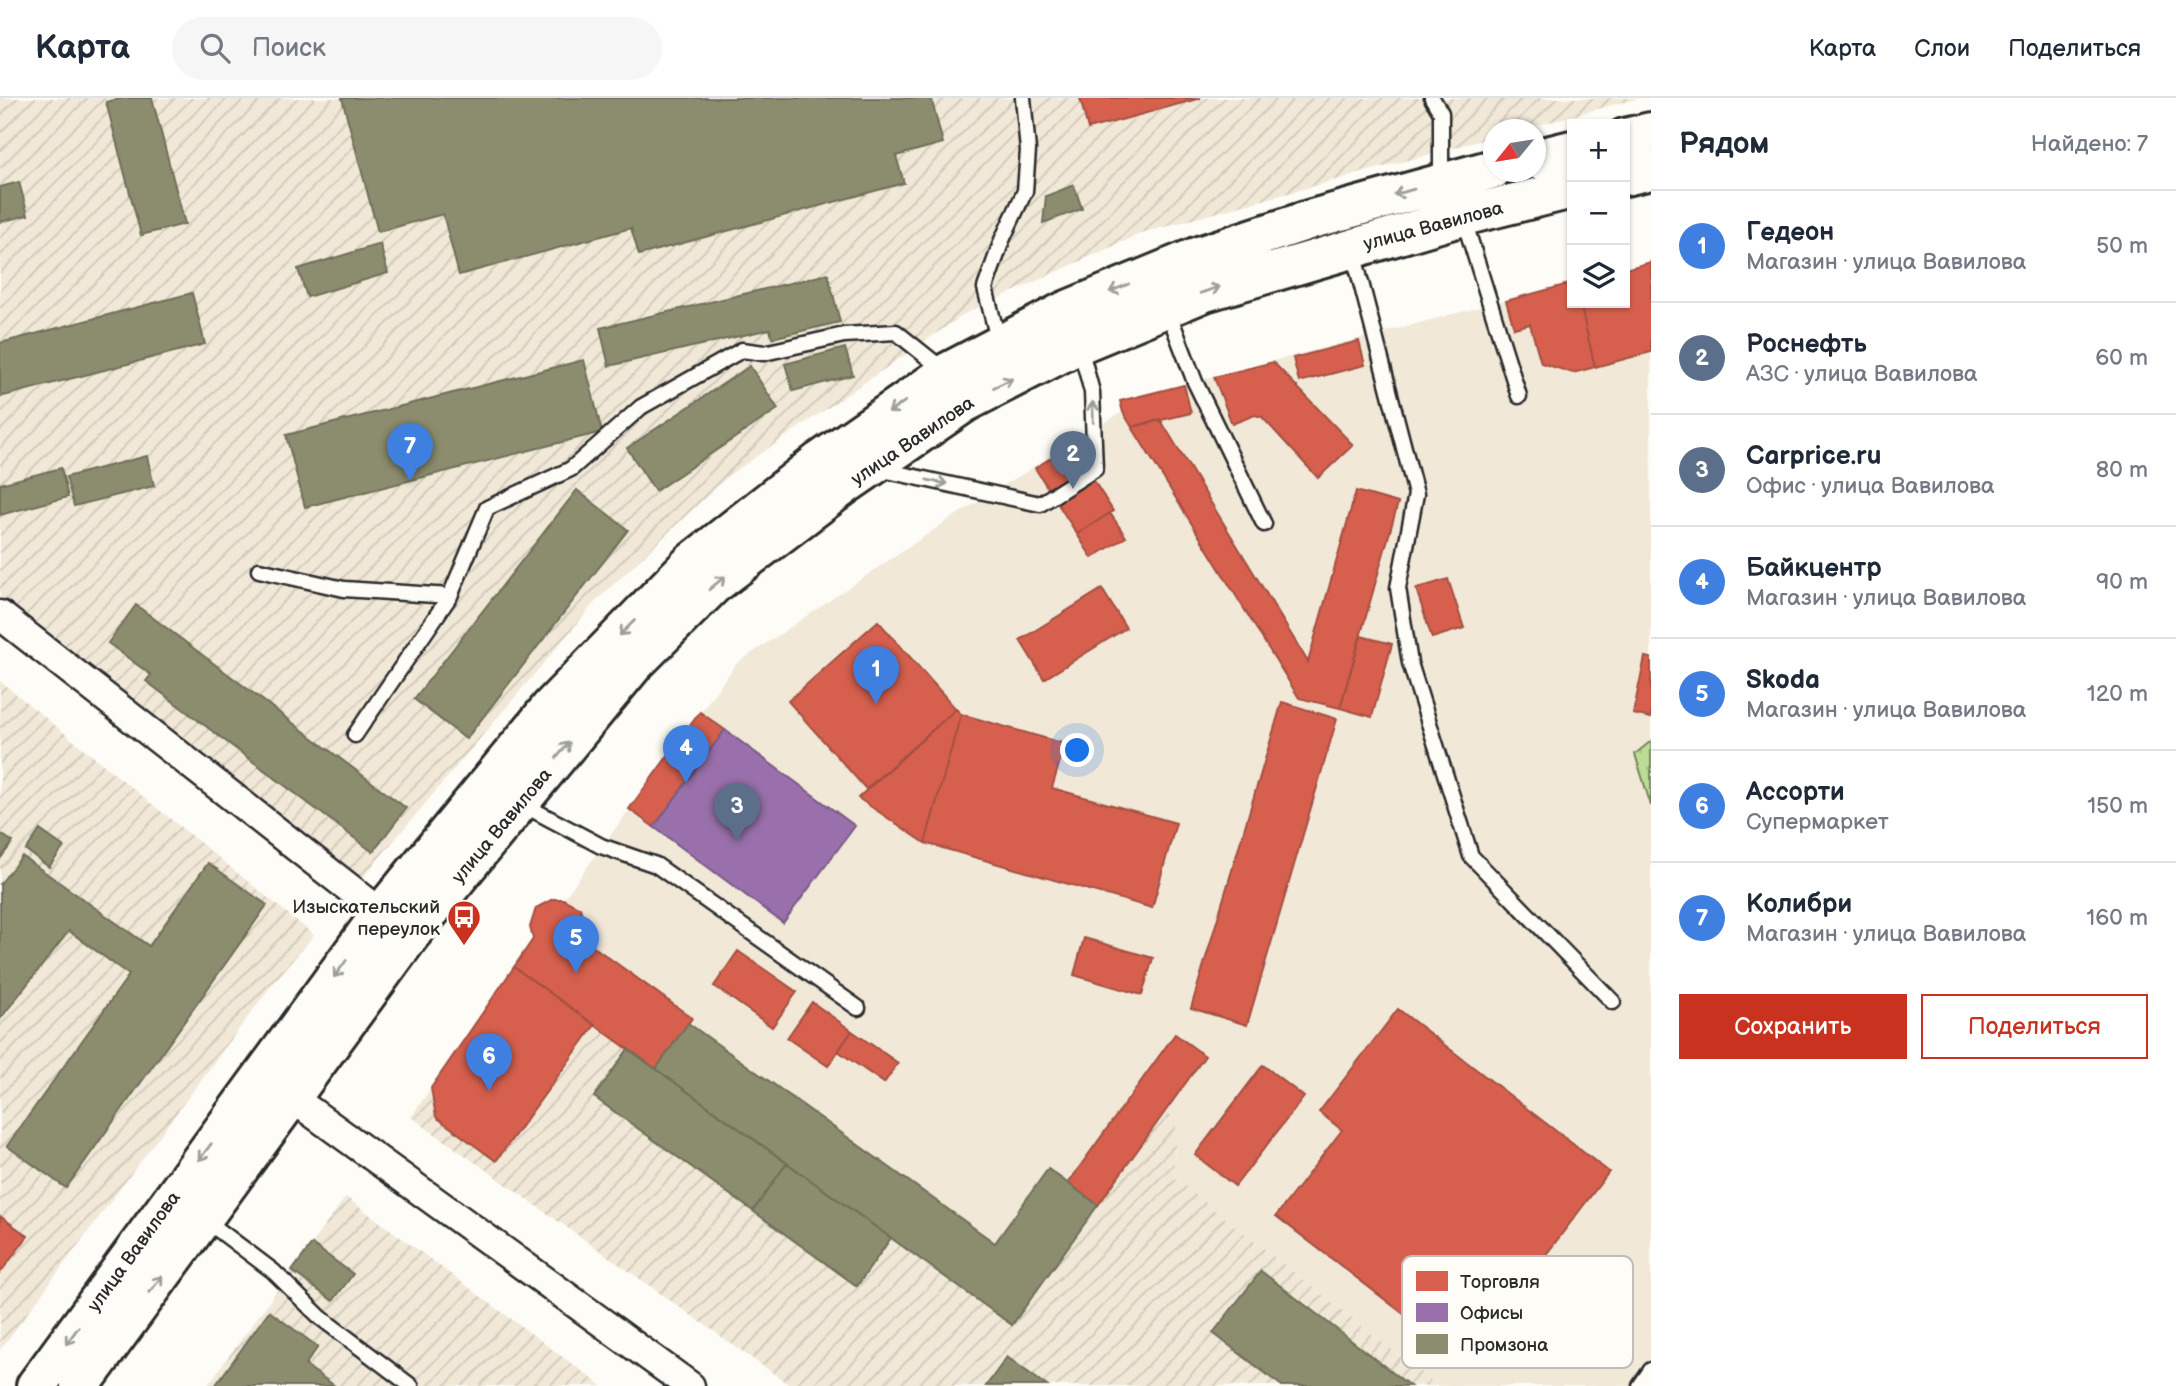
<!DOCTYPE html>
<html lang="ru">
<head>
<meta charset="utf-8">
<style>
	:root { --surface:#fff; --page:#f6f6f7; --text:#1f2937; --muted:#747a83; --line:#e0e1e3; --accent:#c8321e }
	body { margin:0; font-family:"Balsamiq Sans",sans-serif; background:var(--page); color:var(--text) }
	.controls { position:absolute; right:21px; top:21px; display:grid; overflow:hidden; border-radius:0px; box-shadow:0 2px 5px #0004 }
	.controls button { width:63px; height:63px; display:grid; place-items:center; padding:0; border:0; border-bottom:2px solid var(--line); background:var(--surface); color:var(--text); font:35px sans-serif }
	.compass { position:absolute; left:1483px; top:21px; width:63px; height:63px; border-radius:50%; background:var(--surface); box-shadow:0 2px 5px #0004; rotate:240deg }
	.you { position:absolute; left:1078px; top:653px; width:24px; height:24px; margin:-18px; border:5px solid #fff; border-radius:50%; background:#1a73e8; box-shadow:0 0 0 10px #1a73e833 }
	.badge { display:grid; place-items:center; width:46px; height:46px; border-radius:50%; background:var(--accent); color:#fff; font-size:23px; font-weight:700 }
	.pin { position:absolute; translate:-50% -58px; filter:drop-shadow(0 2px 4px #0008) }
	.pin::after { content:''; position:absolute; top:37px; width:24px; height:21px; background:inherit; clip-path:polygon(0 0,100% 0,50% 100%) }
	.list { margin:0; padding:0; list-style:none }
	h2 { display:flex; justify-content:space-between; align-items:center; height:91px; margin:0; padding:0 28px; font-size:30px }
	h2 small { font-size:23px; font-weight:400; color:var(--muted) }
	.list li { display:grid; grid-template-columns:46px 1fr auto; gap:21px; align-items:center; box-sizing:border-box; height:112px; padding:0 28px; border-top:2px solid var(--line) }
	.list b { display:block; font-size:26px; white-space:nowrap }
	.list p { margin:0; font-size:23px; white-space:nowrap; color:var(--muted) }
	.list em { font-size:23px; font-style:normal; color:var(--muted) }
	.actions { display:flex; gap:14px; padding:21px 28px }
	.actions a { flex:1; padding:16px 0; border:2px solid var(--accent); border-radius:0px; text-align:center; font-size:24px; color:var(--accent) }
	.actions .main { background:var(--accent); color:#fff }
	.icon { flex:none; width:38px; height:38px; fill:none; stroke:currentColor; stroke-width:2; stroke-linecap:round; stroke-linejoin:round }
	.map { position:relative; flex:none; width:1651px; height:1288px; overflow:hidden }
	header { display:flex; align-items:center; gap:42px; box-sizing:border-box; height:98px; padding:0 35px; background:var(--surface); border-bottom:2px solid var(--line) }
	header strong { font-size:33px }
	nav { display:flex; gap:38px; margin-inline-start:auto; font-size:24px }
	.search { width:490px; height:63px; background:var(--page); display:flex; align-items:center; gap:18px; box-sizing:border-box; padding:0 24px; border-radius:38px; color:var(--muted); font-size:26px }
	main { display:flex }
	aside { flex:1; background:var(--surface) }
	.map>svg:first-child { display:block }
	.built { fill:#f1e8d7 }
	.industrial { fill:url(#industrial-furrows) }
	.forest { fill:url(#forest-crowns); stroke:#748460; stroke-width:2 }
	.shops { fill:#d6604d; stroke:#a35043; stroke-width:2 }
	.offices { fill:#9970ab; stroke:#785b85; stroke-width:2 }
	.industry { fill:#8c8c6e; stroke:#6f6f5a; stroke-width:2 }
	.lines { fill:none; stroke-linecap:round; stroke-linejoin:round }
	.lane-casing { stroke:#2b2b2b; stroke-width:19 }
	.street-casing { stroke:#2b2b2b; stroke-width:33 }
	.primary-casing { stroke:#2b2b2b; stroke-width:44 }
	.lane { stroke:#fdfcf7; stroke-width:14 }
	.street { stroke:#fdfcf7; stroke-width:28 }
	.primary { stroke:#fdfcf7; stroke-width:38 }
	.oneway { stroke:#9e9e9b }
	.labels { text-anchor:middle; stroke-width:7; stroke-linejoin:round; paint-order:stroke }
	.street-label { font-size:19px; fill:#2b2b2b; stroke:#fdfcf7 }
	.poi-label { font-size:19px; fill:#2b2b2b; stroke:#fdfcf7; text-anchor:end }
	.key { fill:#fdfcf7; stroke:#bebdba; stroke-width:2 }
	.key-label { font-size:19px; fill:#2b2b2b }
</style>
</head>
<body>
<header>
<strong>Карта</strong>
<div class="search"><svg class="icon" aria-label="search" viewBox="0 0 24 24"><circle cx="10" cy="10" r="6"/><path d="M15 15l6 6"/></svg>Поиск</div>
<nav><a>Карта</a><a>Слои</a><a>Поделиться</a></nav>
</header>
<main>
<div class="map">
<svg width="1651" height="1288" viewBox="0 0 1651 1288">
	<defs>
		<pattern id="industrial-furrows" width="10" height="10" patternUnits="userSpaceOnUse" patternTransform="scale(1.75)"><rect width="10" height="10" fill="#f1e8d7"/><path d="M-1 1l2-2M0 10L10 0M9 11l2-2" fill="none" stroke="#cfc7b9"/></pattern>
		<pattern id="forest-crowns" width="20" height="18" patternUnits="userSpaceOnUse" patternTransform="scale(1.75)"><rect width="20" height="18" fill="#bcdd96"/><path d="M2 6a3 3 0 1 1 6 0M12 15a3 3 0 1 1 6 0" fill="none" stroke="#a2be81"/></pattern>
	</defs>
	<rect width="100%" height="100%" fill="#fdfcf7"/>
	<filter id="ink" filterUnits="userSpaceOnUse"><feTurbulence type="fractalNoise" baseFrequency=".0143" numOctaves="2"/><feDisplacementMap in="SourceGraphic" scale="14" xChannelSelector="R" yChannelSelector="G"/><feConvolveMatrix kernelMatrix="1 2 1 2 8 2 1 2 1" color-interpolation-filters="sRGB"/></filter>
	<g filter="url(#ink)">
		<path class="built" d="M1651,164V643L1635,656L1651,708V1288H1438L1173,1079L1176,1029L1012,1227L514,869L736,566L950,421L1122,314L1120,303L1572,185V205H1625V171Z"/>
		<path class="industrial" d="M0,0H1639L1523,31L1493,32V39L1142,135L966,215L728,378L596,503L359,784L0,499Z
			M0,583L314,837L271,888L0,1252Z
			M514,869L1012,1227L1167,1010L1176,1029L1173,1079L1438,1288H791L411,1019Z
			M346,1099L602,1288H207Z"/>
		<path class="forest" d="M1651,643V708L1635,656Z"/>
		<path class="shops" d="M1080,0H1201L1088,31Z
			M1651,164V254L1595,269L1580,205H1625V171Z
			M1572,185V205H1580L1595,269L1573,275L1541,265L1530,226L1514,230L1506,203Z
			M1359,243L1365,267L1299,284L1293,260Z
			M1273,264L1353,347L1318,380L1262,319L1255,317L1232,326L1214,279Z
			M1184,287L1191,315L1132,329L1123,314L1120,303Z
			M1160,321L1308,564L1356,393L1398,405L1340,610L1299,600L1132,329Z
			M1071,347L1113,413L1077,436L1035,370Z
			M1110,415L1126,439L1092,460L1077,436Z
			M1448,481L1464,530L1432,540L1416,491Z
			M1102,491L1126,530L1044,581L1020,542Z
			M878,523L956,611L866,691L788,603Z
			M1361,538L1392,546L1372,619L1340,610Z
			M1645,559L1651,560V620L1633,616Z
			M1282,604L1337,621L1247,927L1191,910Z
			M956,611L961,616L925,745L858,700Z
			M700,614L725,632L654,729L629,711Z
			M961,616L1065,646L1052,690L1176,725L1152,810L925,745Z
			M553,801H563L580,810L586,829L583,841L692,920L656,971L514,869L533,841L530,829L536,810Z
			M1084,840L1153,860L1142,897L1074,877Z
			M738,853L797,894L772,929L714,888Z
			M514,869L595,927L496,1063L436,1019L431,990Z
			M812,904L852,933L828,968L787,940Z
			M1398,911L1609,1074L1465,1263L1276,1118L1342,1032L1319,1014Z
			M852,933L898,965L884,985L838,953Z
			M1175,936L1205,958L1098,1107L1068,1085Z
			M1263,967L1304,999L1235,1088L1195,1057Z
			M0,1118L28,1138L0,1175Z"/>
		<path class="offices" d="M725,632L855,728L783,825L654,729Z"/>
		<path class="industry" d="M123,0H152L185,126L141,137L106,4Z
			M342,0H931L943,45L896,58L904,85L639,157L631,130L459,177L443,116L378,134Z
			M19,84L28,117L0,124V89Z
			M1074,87L1082,111L1043,125L1046,98Z
			M380,146L388,175L307,199L298,171Z
			M828,176L840,224L772,240L770,231L609,268L600,230Z
			M192,195L205,246L0,299V245Z
			M845,250L853,277L793,293L785,266Z
			M584,262L602,334L305,409L286,337Z
			M750,268L778,311L655,393L627,350Z
			M147,358L154,388L74,408L66,379Z
			M61,370L68,399L0,417V386Z
			M577,392L628,432L466,641L414,601Z
			M136,507L406,710L373,754L146,583L151,577L108,545Z
			M40,732L64,749L49,769L26,752Z
			M0,735L13,744L0,761Z
			M22,758L149,848L208,765L267,807L66,1090L7,1048L129,877L69,833L0,921V786Z
			M688,925L995,1145L1048,1071L1098,1107L1012,1227L656,971Z
			M628,951L787,1065L753,1113L594,999Z
			M787,1065L891,1140L857,1188L753,1113Z
			M312,1146L353,1176L333,1203L292,1173Z
			M1261,1173L1410,1288H1282L1213,1235Z
			M269,1213L318,1249L305,1267L335,1288H215Z
			M1007,1259L1047,1288H986Z"/>
		<g class="lines">
			<g class="lane-casing">
				<path id="lane" d="M1432,0L1441,15V82
					M1463,119L1519,298
					M1353,154L1416,396L1398,490L1410,565L1471,758L1613,904
					M1167,211L1195,284L1264,426
					M999,245L985,190L1002,142L1025,93L1028,52L1023,0
					M878,371L1040,406L1095,371L1092,294L1080,249
					M259,472L344,491L450,498
					M355,637L450,498L487,410L571,371L641,309L742,252L764,255L844,237L896,234L946,274
					M520,705L601,748L656,767L858,910
					M204,1121L273,1173L321,1220L411,1288
					M1640,1288L1651,1272"/>
			</g>
			<g class="street-casing">
				<path id="street" d="M0,517L395,826
					M292,1000L690,1288"/>
			</g>
			<g class="primary-casing">
				<path id="primary" d="M1625,40L1651,34
					M1535,61L1572,52
					M1625,78L1651,72
					M36,1288L381,816L551,609L691,465L820,363L948,274L1065,213L1196,159L1312,121L1493,71
					M80,1288L410,837L634,566L713,487L846,386L964,305L1079,246L1205,194L1463,118L1572,91"/>
			</g>
			<use href="#lane" class="lane"/>
			<use href="#street" class="street"/>
			<use href="#primary" class="primary"/>
		</g>
		<defs><path id="oneway-shaft" d="M-6 0H5M1.5-3L5.5 0L1.5 3" fill="none" stroke-width="1.6" stroke-linecap="round" stroke-linejoin="round" transform="scale(1.75)"/></defs>
		<g class="oneway">
			<use href="#oneway-shaft" transform="translate(1404 94) rotate(164)"/>
			<use href="#oneway-shaft" transform="translate(1119 190) rotate(158)"/>
			<use href="#oneway-shaft" transform="translate(1210 192) rotate(-19)"/>
			<use href="#oneway-shaft" transform="translate(1003 285) rotate(-26)"/>
			<use href="#oneway-shaft" transform="translate(897 309) rotate(145)"/>
			<use href="#oneway-shaft" transform="translate(1093 314) rotate(-92)"/>
			<use href="#oneway-shaft" transform="translate(937 384) rotate(12)"/>
			<use href="#oneway-shaft" transform="translate(717 485) rotate(-40)"/>
			<use href="#oneway-shaft" transform="translate(627 530) rotate(135)"/>
			<use href="#oneway-shaft" transform="translate(563 652) rotate(-50)"/>
			<use href="#oneway-shaft" transform="translate(340 871) rotate(126)"/>
			<use href="#oneway-shaft" transform="translate(205 1054) rotate(127)"/>
			<use href="#oneway-shaft" transform="translate(156 1186) rotate(-53)"/>
			<use href="#oneway-shaft" transform="translate(72 1238) rotate(126)"/>
		</g>
	</g>
	<defs>
		<g id="bus-pin" transform="scale(1.75)"><path d="M0 17L-7.5 6A9.5 9.5 0 1 1 7.5 6Z" fill="#c8321e" stroke="#fdfcf7"/><path d="M-5-6H5V4H4V6H2V4H-2V6H-4V4H-5ZM-3.5-4V0h7V-4ZM-3.5 1.2v1.5H-2V1.2ZM2 1.2v1.5H3.5V1.2Z" fill="#fff"/></g>
	</defs>
	<g fill-rule="evenodd">
		<use href="#bus-pin" x="464" y="819"/>
	</g>
	<g class="labels">
		<g class="street-label">
			<text transform="translate(1433 127) rotate(-15)" y="7">улица Вавилова</text>
			<text transform="translate(912 342) rotate(-34)" y="7">улица Вавилова</text>
			<text transform="translate(501 727) rotate(-50)" y="7">улица Вавилова</text>
			<text transform="translate(133 1153) rotate(-54)" y="7">улица Вавилова</text>
		</g>
		<g class="poi-label">
			<text x="440" y="815">Изыскательский<tspan x="440" dy="22">переулок</tspan></text>
		</g>
	</g>
	<rect x="1402" y="1158" width="231" height="112" rx="10" class="key"/>
	<rect x="1416" y="1173" width="32" height="20" fill="#d6604d"/>
	<rect x="1416" y="1205" width="32" height="19" fill="#9970ab"/>
	<rect x="1416" y="1236" width="32" height="20" fill="#8c8c6e"/>
	<g class="key-label">
		<text x="1460" y="1190">Торговля</text>
		<text x="1460" y="1221">Офисы</text>
		<text x="1460" y="1253">Промзона</text>
	</g>
</svg>
<div class="controls">
<button>+</button>
<button>−</button>
<button><svg class="icon" aria-label="layers" viewBox="0 0 24 24"><path d="M12 4l9 5-9 5-9-5zM3 14l9 5 9-5"/></svg></button>
</div>
<svg class="compass" viewBox="-18 -18 36 36"><path d="M0-13l5 13h-10z" fill="#e53935"/><path d="M0 13l5-13h-10z" fill="#747a83"/></svg>
<div class="you"></div>
<div class="pin badge" style="left:876px;top:606px;background:#3f7fe0">1</div>
<div class="pin badge" style="left:1073px;top:391px;background:#5c6f8a">2</div>
<div class="pin badge" style="left:737px;top:743px;background:#5c6f8a">3</div>
<div class="pin badge" style="left:686px;top:685px;background:#3f7fe0">4</div>
<div class="pin badge" style="left:576px;top:875px;background:#3f7fe0">5</div>
<div class="pin badge" style="left:489px;top:993px;background:#3f7fe0">6</div>
<div class="pin badge" style="left:410px;top:383px;background:#3f7fe0">7</div>
</div>
<aside>
<h2>Рядом<small>Найдено: 7</small></h2>
<ul class="list">
<li><span class="badge" style="background:#3f7fe0">1</span><div><b>Гедеон</b><p>Магазин · улица Вавилова</p></div><em>50 m</em></li>
<li><span class="badge" style="background:#5c6f8a">2</span><div><b>Роснефть</b><p>АЗС · улица Вавилова</p></div><em>60 m</em></li>
<li><span class="badge" style="background:#5c6f8a">3</span><div><b>Carprice.ru</b><p>Офис · улица Вавилова</p></div><em>80 m</em></li>
<li><span class="badge" style="background:#3f7fe0">4</span><div><b>Байкцентр</b><p>Магазин · улица Вавилова</p></div><em>90 m</em></li>
<li><span class="badge" style="background:#3f7fe0">5</span><div><b>Skoda</b><p>Магазин · улица Вавилова</p></div><em>120 m</em></li>
<li><span class="badge" style="background:#3f7fe0">6</span><div><b>Ассорти</b><p>Супермаркет</p></div><em>150 m</em></li>
<li><span class="badge" style="background:#3f7fe0">7</span><div><b>Колибри</b><p>Магазин · улица Вавилова</p></div><em>160 m</em></li>
</ul>
<div class="actions"><a class="main">Сохранить</a><a>Поделиться</a></div>
</aside>
</main>
</body>
</html>
